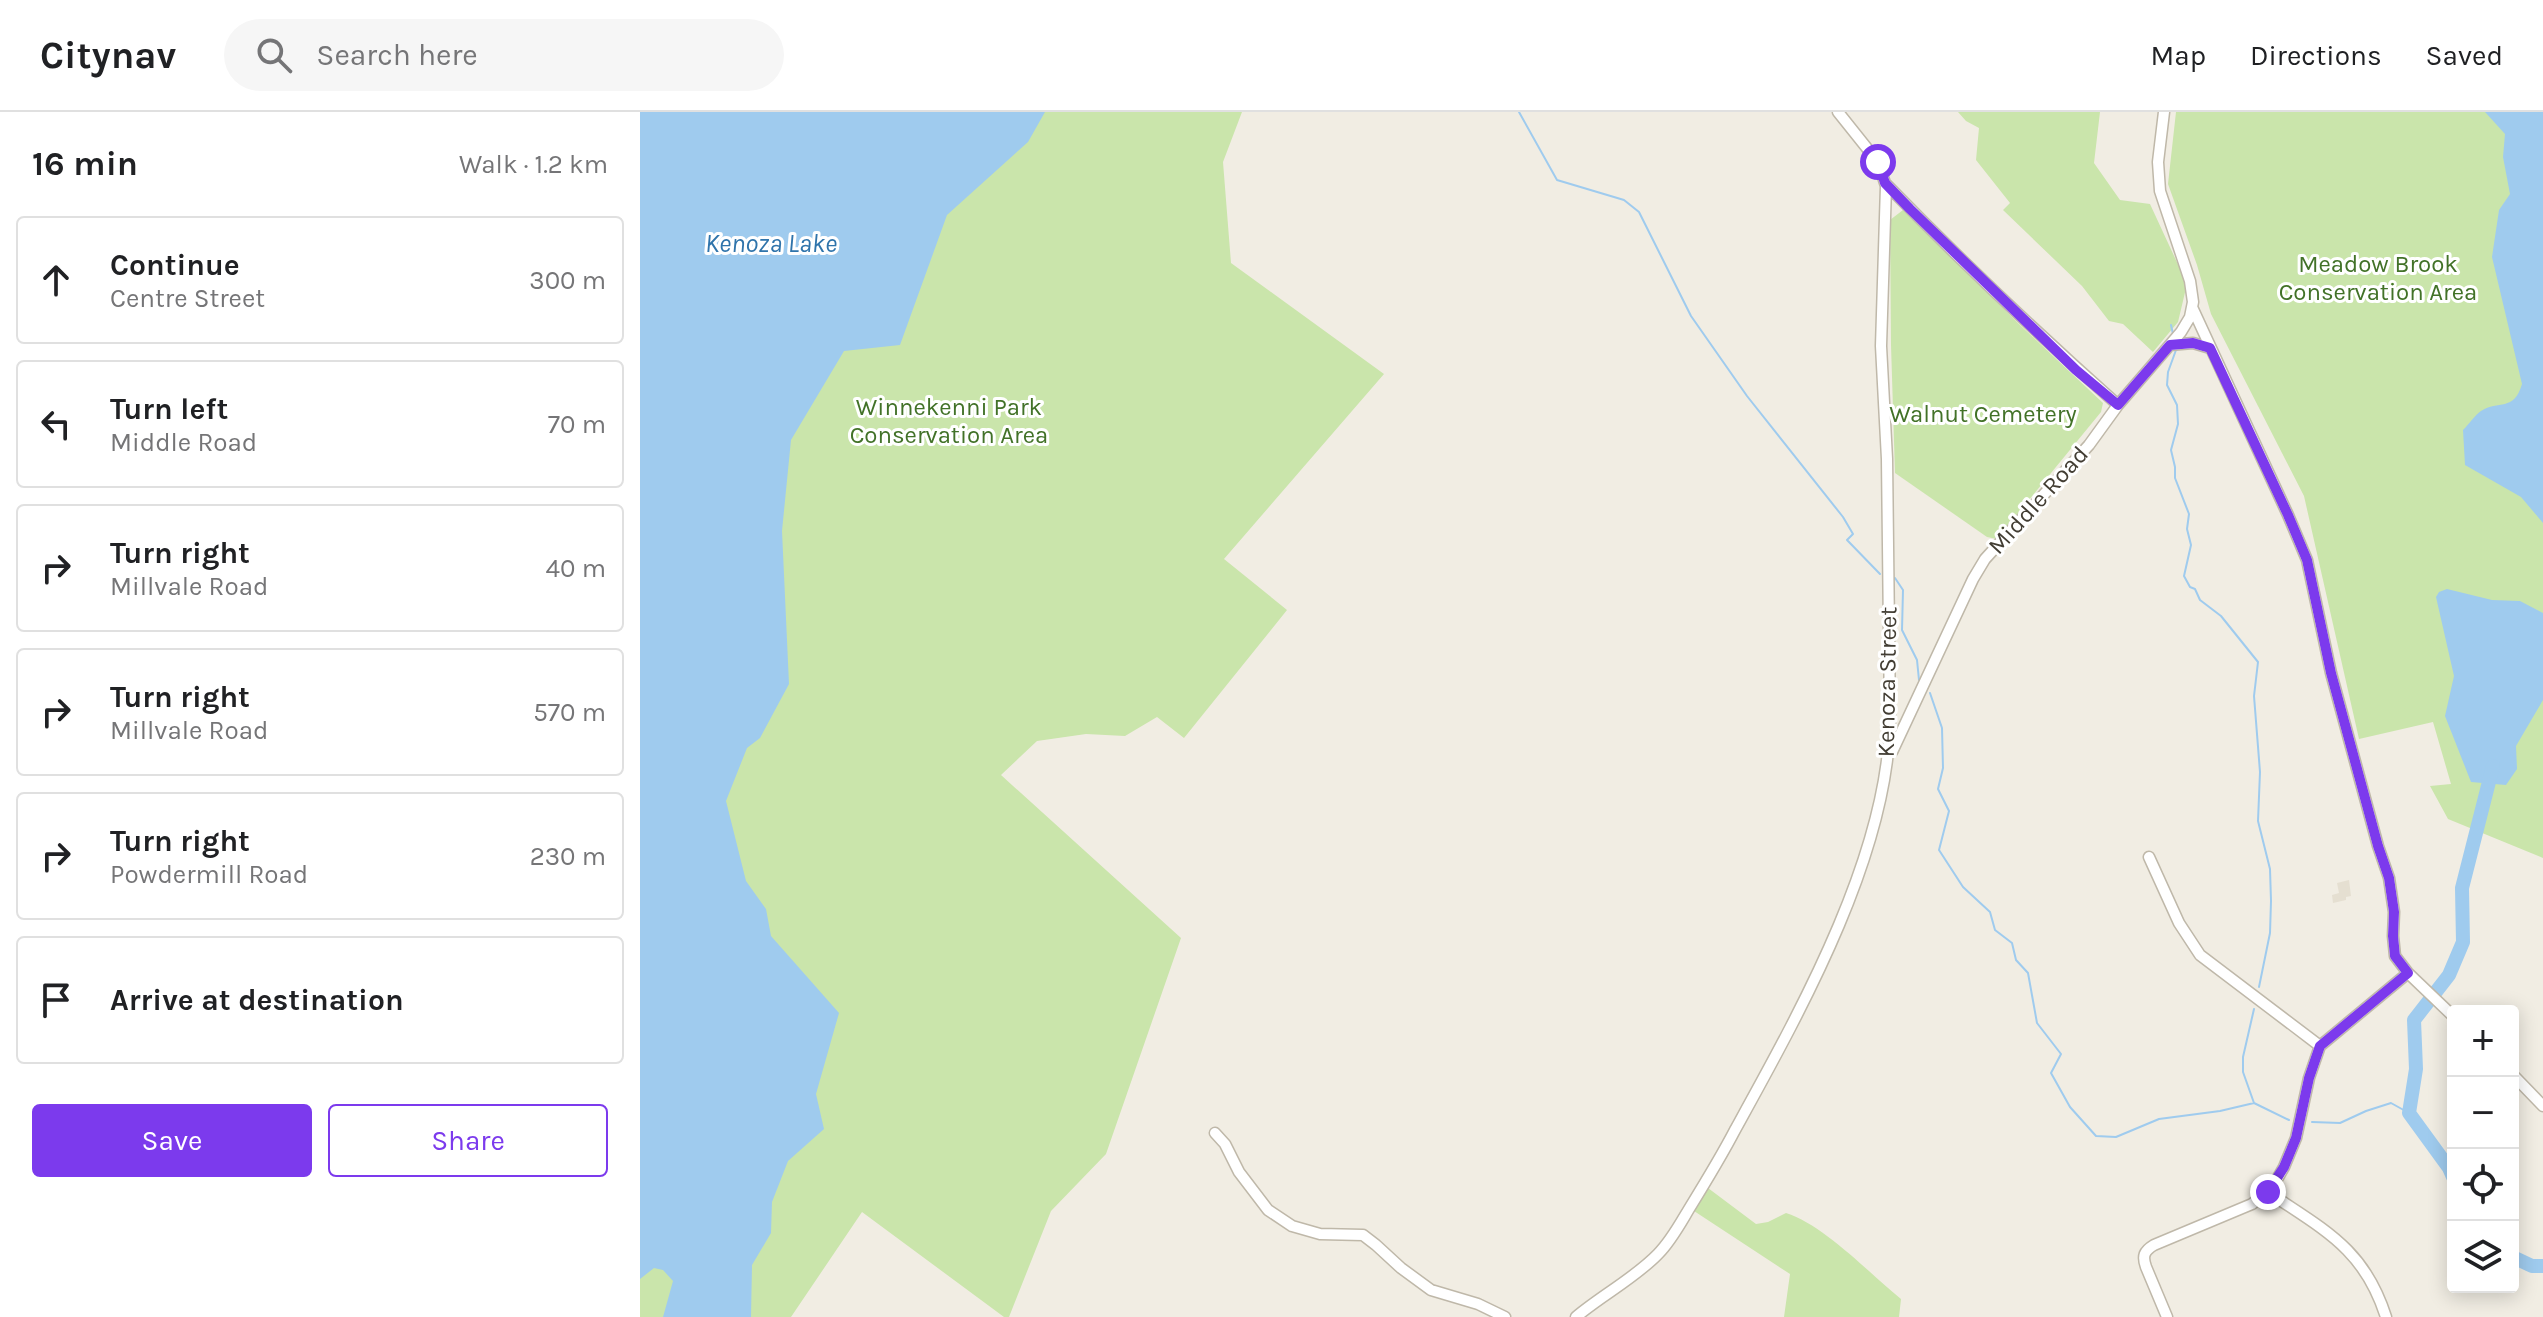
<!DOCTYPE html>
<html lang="en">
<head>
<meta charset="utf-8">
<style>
	:root { --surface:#fff; --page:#f6f6f6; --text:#202124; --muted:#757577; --line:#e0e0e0; --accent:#7c3aed }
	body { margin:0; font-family:Karla,sans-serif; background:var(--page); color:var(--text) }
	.controls { position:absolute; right:24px; bottom:24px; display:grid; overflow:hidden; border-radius:8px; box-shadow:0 4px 20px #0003 }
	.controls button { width:72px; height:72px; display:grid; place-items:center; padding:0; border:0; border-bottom:2px solid var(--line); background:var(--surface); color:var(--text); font:40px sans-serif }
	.stop { position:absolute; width:24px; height:24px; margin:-18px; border:6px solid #7c3aed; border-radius:50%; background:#fff }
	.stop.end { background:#7c3aed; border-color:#fff; box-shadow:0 2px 8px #0008 }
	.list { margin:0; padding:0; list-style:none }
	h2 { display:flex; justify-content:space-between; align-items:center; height:104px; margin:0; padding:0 32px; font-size:34px }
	h2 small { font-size:26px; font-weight:400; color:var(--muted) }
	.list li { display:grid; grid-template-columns:52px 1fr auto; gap:24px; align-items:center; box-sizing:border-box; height:128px; margin:0 16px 16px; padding:0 16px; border:2px solid var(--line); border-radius:8px }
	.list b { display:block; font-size:30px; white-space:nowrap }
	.list p { margin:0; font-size:26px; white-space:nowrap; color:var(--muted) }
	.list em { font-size:26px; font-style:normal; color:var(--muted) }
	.actions { display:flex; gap:16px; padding:24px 32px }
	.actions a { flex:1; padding:18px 0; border:2px solid var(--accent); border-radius:8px; text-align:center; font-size:28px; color:var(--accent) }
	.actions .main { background:var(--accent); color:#fff }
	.icon { flex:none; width:44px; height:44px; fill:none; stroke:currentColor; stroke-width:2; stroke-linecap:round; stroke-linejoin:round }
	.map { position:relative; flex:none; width:1903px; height:1205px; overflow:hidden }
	header { display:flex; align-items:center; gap:48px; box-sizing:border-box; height:112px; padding:0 40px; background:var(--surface); border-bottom:2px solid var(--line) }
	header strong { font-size:38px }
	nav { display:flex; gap:44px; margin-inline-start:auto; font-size:28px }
	.search { width:560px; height:72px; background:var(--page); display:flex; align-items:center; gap:20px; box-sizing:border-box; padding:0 28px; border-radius:44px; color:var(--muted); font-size:30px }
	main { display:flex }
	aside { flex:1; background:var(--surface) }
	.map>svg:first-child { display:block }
	.residential { fill:#e5dfd1 }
	.green { fill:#cae5ab }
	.water { fill:#9fcbee }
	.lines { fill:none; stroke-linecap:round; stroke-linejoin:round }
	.stream { stroke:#9fcbee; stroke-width:2 }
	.river { stroke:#9fcbee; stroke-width:14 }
	.minor-casing { stroke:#bfb8a9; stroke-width:13 }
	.minor { stroke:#fff; stroke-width:10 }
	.route { stroke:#7c3aed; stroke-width:10 }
	.labels { text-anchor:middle; stroke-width:6; stroke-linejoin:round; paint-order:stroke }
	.park-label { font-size:24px; fill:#427228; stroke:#fff }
	.street-label { font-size:24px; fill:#423d33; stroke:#fff }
	.water-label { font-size:26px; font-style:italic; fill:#2f74ab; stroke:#fff }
</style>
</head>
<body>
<header>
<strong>Citynav</strong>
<div class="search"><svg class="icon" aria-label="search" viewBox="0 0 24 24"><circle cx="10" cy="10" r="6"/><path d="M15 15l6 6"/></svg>Search here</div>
<nav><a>Map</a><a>Directions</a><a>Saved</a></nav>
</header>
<main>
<aside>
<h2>16 min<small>Walk · 1.2 km</small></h2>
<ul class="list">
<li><svg class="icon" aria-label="ahead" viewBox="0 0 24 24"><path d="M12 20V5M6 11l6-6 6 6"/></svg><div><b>Continue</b><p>Centre Street</p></div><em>300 m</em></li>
<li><svg class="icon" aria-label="left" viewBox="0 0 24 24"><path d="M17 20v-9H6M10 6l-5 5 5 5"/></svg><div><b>Turn left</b><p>Middle Road</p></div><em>70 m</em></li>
<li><svg class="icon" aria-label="right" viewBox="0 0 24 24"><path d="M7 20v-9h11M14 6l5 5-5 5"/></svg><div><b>Turn right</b><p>Millvale Road</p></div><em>40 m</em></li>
<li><svg class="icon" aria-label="right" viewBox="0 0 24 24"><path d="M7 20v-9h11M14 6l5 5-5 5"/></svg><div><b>Turn right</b><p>Millvale Road</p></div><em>570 m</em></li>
<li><svg class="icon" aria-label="right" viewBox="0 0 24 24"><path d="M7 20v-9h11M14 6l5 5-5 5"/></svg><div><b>Turn right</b><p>Powdermill Road</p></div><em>230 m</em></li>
<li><svg class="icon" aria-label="arrive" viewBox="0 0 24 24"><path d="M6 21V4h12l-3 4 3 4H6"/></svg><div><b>Arrive at destination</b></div></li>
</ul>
<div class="actions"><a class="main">Save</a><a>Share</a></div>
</aside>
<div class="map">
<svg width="1903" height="1205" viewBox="0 0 1903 1205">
	<rect width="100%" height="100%" fill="#f1ede3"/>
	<path class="residential" d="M1709,768L1711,784L1706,785V788L1693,791L1692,783L1699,781L1697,771Z"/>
	<path class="green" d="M0,0H602L583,50L591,151L744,262L584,447L647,498L544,626L517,605L485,624L446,622L397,629L361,663L541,826L466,1042L411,1099L369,1205H364L222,1100L151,1205H0Z
		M1318,0H1460L1454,51L1480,88L1510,92L1547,172L1538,210L1513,240L1483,212L1469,209L1442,174L1363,98L1370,91L1336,48L1339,16L1326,9Z
		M1536,0H1903V746L1808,707L1790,674L1811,672L1793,610L1719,627L1664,384L1571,202L1557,153L1528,72Z
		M1263,98L1381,214L1463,291L1461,300L1357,427L1347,425L1255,361L1251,233L1250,108Z
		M1068,1076L1116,1112L1128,1110L1146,1101C1184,1113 1229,1161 1261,1187L1259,1205H1144L1150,1162L1054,1099Z"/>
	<path class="water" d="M0,0H405L388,30L307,103L260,233L204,239L151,328L142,419L149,572L120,626L107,636L86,689L106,769L126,797L131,824L199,901L176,982L184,1017L148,1049L132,1090L131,1121L112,1153L111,1205H23L33,1169L23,1158L14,1156L0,1167Z
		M1845,0H1903V411L1881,385L1825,353L1823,318C1829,312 1835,303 1841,299C1858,288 1874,300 1882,272L1852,145L1859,98L1870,82L1863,45L1865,22Z
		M1807,477L1852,488L1880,489L1903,501V588L1876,634L1877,657L1866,673L1831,670L1805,604L1814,564L1796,485L1799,480Z"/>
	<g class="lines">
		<path class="stream" d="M879,0L917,68L984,88L999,100L1051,204L1107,284L1203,405L1213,422L1207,428L1240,462
			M1531,213L1533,222
			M1536,238L1528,260L1527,273L1537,293L1538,312L1531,338L1535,355V366L1549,402L1547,417L1551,433L1544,464L1550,475L1555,477L1560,488L1581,504L1618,550L1614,584L1620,660L1618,709L1630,757L1631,789L1630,821L1619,875
			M1255,466L1263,478L1262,518L1277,548L1279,568
			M1290,581L1302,616L1303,656L1298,677L1309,699L1299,738L1323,775L1350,800L1355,818L1372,831L1376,848L1388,861L1397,911L1421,942L1411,961L1430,995L1456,1024L1476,1025L1519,1007L1580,999L1614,991L1649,1008
			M1614,897L1603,945V960L1614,991
			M1672,1010L1700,1011L1726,999L1751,991L1769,1001"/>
		<path class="river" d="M1813,1065L1809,1056L1769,1001L1776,957L1774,908L1809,863L1823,830L1822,776L1853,654
			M1873,1145L1892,1154H1903"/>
		<g class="minor-casing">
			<path id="minor" d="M1245,71C1320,148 1398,222 1478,293
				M1552,195L1648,403L1667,448L1691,561L1738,734L1749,766L1754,800L1753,824L1755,844L1768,861L1813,904
				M1530,233L1553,231L1570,236
				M1252,640L1333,467L1345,447L1449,333L1478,293L1541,220L1550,205L1553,190L1550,169L1520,79L1518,50L1524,0
				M1509,745L1539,811L1560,843L1680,934
				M1873,963L1903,994
				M575,1021L585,1032L599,1060L628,1098L652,1114L680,1122L723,1123L736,1133L761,1156L791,1178L838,1192L865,1205
				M1628,1080C1684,1118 1724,1136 1746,1205
				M936,1205C962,1183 995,1166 1018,1142C1031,1129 1040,1112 1049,1097C1065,1071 1081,1045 1095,1018C1160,900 1249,742 1250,606L1247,347L1241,234L1246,74L1238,50L1198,0
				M1527,1205L1506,1155C1502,1144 1504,1139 1514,1133L1612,1092L1632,1076L1644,1055L1656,1026L1669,966L1680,934L1768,861"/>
		</g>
		<use href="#minor" class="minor"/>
	</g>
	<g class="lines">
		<path class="route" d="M1238,50L1245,71L1270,97L1436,258L1478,293L1530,233L1553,231L1570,236L1648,403L1667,448L1691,561L1738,734L1749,766L1754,800L1753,824L1755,844L1768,861L1680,934L1669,966L1656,1026L1644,1055L1628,1080"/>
	</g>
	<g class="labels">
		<g class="park-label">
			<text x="1738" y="160">Meadow Brook<tspan x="1738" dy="28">Conservation Area</tspan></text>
			<text x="309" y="303">Winnekenni Park<tspan x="309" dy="28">Conservation Area</tspan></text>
			<text x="1343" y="310">Walnut Cemetery</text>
		</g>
		<g class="street-label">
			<text transform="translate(1398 388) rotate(-48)" y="8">Middle Road</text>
			<text transform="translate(1247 570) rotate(-89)" y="8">Kenoza Street</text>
		</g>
		<g class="water-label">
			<text x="131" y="140">Kenoza Lake</text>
		</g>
	</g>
</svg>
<div class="controls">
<button>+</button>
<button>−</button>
<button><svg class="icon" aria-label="locate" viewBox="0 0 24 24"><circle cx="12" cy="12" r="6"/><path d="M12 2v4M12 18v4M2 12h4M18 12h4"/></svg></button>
<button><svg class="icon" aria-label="layers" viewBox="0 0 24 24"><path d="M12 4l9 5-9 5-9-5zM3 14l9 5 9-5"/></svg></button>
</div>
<div class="stop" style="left:1238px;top:50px"></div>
<div class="stop end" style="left:1628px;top:1080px"></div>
</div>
</main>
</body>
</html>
